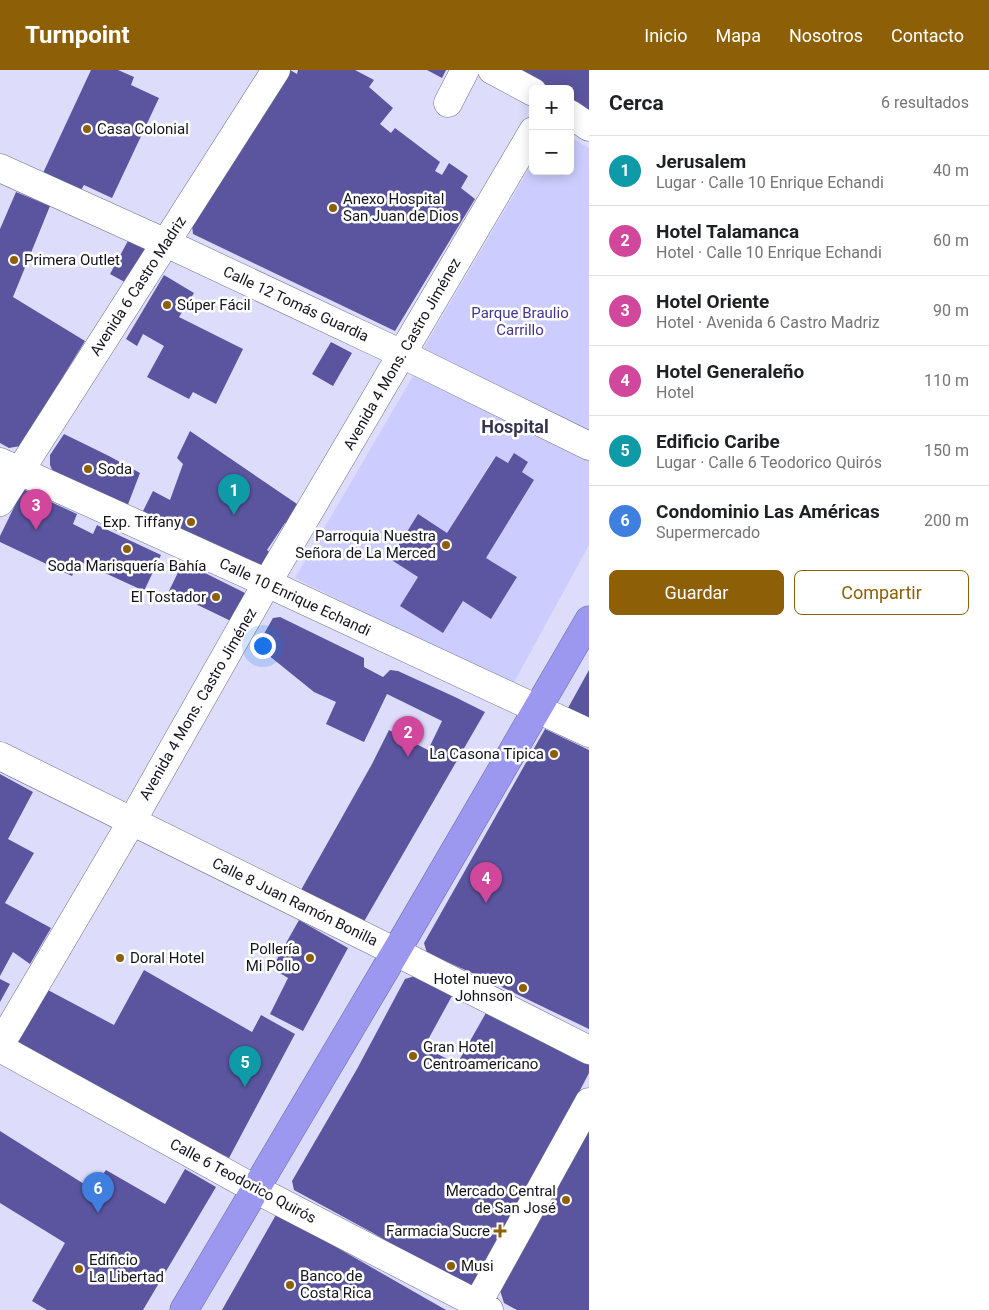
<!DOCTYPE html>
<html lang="es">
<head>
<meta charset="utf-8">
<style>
	:root { --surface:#fff; --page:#f6f6f6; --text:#202124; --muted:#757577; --line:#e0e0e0; --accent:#8d5f06 }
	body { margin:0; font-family:Roboto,sans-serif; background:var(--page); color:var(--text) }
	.controls { position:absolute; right:15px; top:15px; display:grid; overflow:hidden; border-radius:8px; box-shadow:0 2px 12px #0003 }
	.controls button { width:45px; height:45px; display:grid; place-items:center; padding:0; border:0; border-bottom:1px solid var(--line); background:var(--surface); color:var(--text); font:25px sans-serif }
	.you { position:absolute; left:262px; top:575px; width:18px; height:18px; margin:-12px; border:4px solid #fff; border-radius:50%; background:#1a73e8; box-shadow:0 0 0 8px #1a73e833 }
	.badge { display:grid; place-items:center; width:32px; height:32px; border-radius:50%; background:var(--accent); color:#fff; font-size:16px; font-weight:700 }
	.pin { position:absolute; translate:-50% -41px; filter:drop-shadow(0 1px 2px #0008) }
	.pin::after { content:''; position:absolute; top:26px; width:18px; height:15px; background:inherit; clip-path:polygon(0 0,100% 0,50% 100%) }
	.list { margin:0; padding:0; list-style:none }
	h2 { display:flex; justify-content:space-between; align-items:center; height:65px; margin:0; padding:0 20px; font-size:21px }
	h2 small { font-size:16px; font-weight:400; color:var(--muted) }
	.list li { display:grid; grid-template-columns:32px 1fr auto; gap:15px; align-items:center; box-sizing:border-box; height:70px; padding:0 20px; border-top:1px solid var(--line) }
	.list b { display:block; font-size:19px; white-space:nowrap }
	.list p { margin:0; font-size:16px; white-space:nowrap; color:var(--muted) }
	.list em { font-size:16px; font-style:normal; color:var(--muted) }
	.actions { display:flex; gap:10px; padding:15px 20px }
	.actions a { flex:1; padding:11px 0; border:1px solid var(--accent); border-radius:8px; text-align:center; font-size:18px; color:var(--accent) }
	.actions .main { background:var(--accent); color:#fff }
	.map { position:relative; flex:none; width:589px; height:1240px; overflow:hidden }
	header { display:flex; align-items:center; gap:30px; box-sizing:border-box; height:70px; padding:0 25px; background:var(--accent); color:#fff }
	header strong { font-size:24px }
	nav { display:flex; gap:28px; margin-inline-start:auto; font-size:18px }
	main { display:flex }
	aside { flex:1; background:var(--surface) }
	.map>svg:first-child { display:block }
	.green { fill:#ccccfe; fill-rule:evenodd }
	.building { fill:#5b559f }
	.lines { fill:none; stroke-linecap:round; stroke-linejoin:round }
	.minor-casing { stroke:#71718b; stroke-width:29 }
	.highway-casing { stroke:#6d6aa7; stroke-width:29 }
	.minor { stroke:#fff; stroke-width:28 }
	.highway { stroke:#9c98f0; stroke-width:28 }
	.poi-dot { fill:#8d5f06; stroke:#fff; stroke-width:2 }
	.labels { text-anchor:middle; stroke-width:5; stroke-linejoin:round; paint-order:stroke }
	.poi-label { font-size:15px; fill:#15151f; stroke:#fff; text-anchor:start }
	.street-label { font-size:15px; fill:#15151f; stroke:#fff }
	.park-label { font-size:15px; fill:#443592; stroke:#fff }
	.quarter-label { font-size:18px; font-weight:bold; fill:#37364e; stroke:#fff }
</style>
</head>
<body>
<header>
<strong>Turnpoint</strong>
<nav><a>Inicio</a><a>Mapa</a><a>Nosotros</a><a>Contacto</a></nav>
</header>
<main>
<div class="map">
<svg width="589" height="1240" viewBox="0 0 589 1240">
	<rect width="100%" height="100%" fill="#ddddfb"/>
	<path class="green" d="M570,67L589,78V361L422,281L533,92V101H570Z
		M416,301L589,386V475L512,616L295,508ZM515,384L528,392L522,402L534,411L486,488L517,507L491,548L463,531L443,563L401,536L418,507L390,489L417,445L447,463L495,386L508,393Z"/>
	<path class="building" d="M91,0H118L134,7L131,15L159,28L112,128L84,115L81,120L43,103Z
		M284,0H290L297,4L298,0H355L374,10L369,17L393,38L380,54L391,63L395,58L440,92L435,101L442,105L449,93L468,106L461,118L475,129L395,261L193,164L191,147Z
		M427,0H446L442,8Z
		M520,0H589V40L570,29V19H552Z
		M16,122L50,136L13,227L85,271L20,376L9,378L0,373V159Z
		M129,169L145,178L148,187L132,216L110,204Z
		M164,205L194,223L179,247L243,279L216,334L193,322L189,329L147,307L164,276L143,264L137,276L126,269Z
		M331,272L352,283L333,316L312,304Z
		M190,361L300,436L288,455L285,453L267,480L272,484L267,496L254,502L217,479L143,441L153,421L170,430L183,394L177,388Z
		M64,364L109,386L140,403L127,437L53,402L50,395V385Z
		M514,383L528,392L522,402L534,410L486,488L517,507L491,549L463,531L443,563L400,536L418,507L390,489L418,444L447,463L496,386L508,393Z
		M23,419L77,444L73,454L93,464L97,455L161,485L144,521L79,491L72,506L0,472V466Z
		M183,492L251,526L237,554L169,521Z
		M280,547L364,588V597L383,607L390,600L398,601L455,627L485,642L362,855L301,820L372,694L389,660L428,680L442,651L387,624L364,672L326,654L336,632L314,622L257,576L273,548Z
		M589,600V648L568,638Z
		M545,659L589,680V959L481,907L427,883L424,873Z
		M0,704L33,722L8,769L34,783L5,833L51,858L30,894L13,882L0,906Z
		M299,850L348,878L303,961L270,944L288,908L272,898Z
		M144,900L252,962L261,945L295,964L229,1088L14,976L46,919L114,955Z
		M415,906L453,924L424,977L457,994L487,941L589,995V1003L539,1099L471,1221L373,1163L294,1120L292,1111L357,999L405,909Z
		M0,909L10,914L0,932Z
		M589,1047V1240H517L504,1233L498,1214Z
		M0,1061L92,1119L106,1100L165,1134L185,1099L216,1117L143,1240H47L32,1231L65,1173L0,1133Z
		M277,1143L404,1216L446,1240H222Z"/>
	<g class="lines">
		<g class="minor-casing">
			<path id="minor" d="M492,0L533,22
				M448,33L465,0
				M570,44L589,57
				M0,98L166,173L402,284L589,376
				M0,392L267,513L589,663
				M0,432L276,0
				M0,686L396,882L589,980
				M0,975L132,751L267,513L533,61
				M0,978L255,1119L489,1240
				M474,1240L589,1032"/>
		</g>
		<g class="highway-casing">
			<path id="highway" d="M184,1240L408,861L589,550"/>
		</g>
		<use href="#minor" class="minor"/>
		<use href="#highway" class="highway"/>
	</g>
	<g class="poi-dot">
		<circle cx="87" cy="59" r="5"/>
		<circle cx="333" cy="138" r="5"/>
		<circle cx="14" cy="190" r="5"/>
		<circle cx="167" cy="235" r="5"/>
		<circle cx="88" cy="399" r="5"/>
		<circle cx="191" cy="452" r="5"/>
		<circle cx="446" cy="475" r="5"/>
		<circle cx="127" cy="479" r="5"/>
		<circle cx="216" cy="527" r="5"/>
		<circle cx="554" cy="684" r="5"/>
		<circle cx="120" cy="888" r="5"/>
		<circle cx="310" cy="888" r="5"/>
		<circle cx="523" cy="918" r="5"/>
		<circle cx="413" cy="986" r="5"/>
		<circle cx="566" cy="1130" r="5"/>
		<path d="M497.5 1153.5h5v5h5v5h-5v5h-5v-5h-5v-5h5z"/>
		<circle cx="451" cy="1196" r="5"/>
		<circle cx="79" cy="1199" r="5"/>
		<circle cx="290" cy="1215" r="5"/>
	</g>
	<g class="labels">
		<g class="poi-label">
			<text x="97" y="64">Casa Colonial</text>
			<text x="343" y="134">Anexo Hospital<tspan x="343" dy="17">San Juan de Dios</tspan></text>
			<text x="24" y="195">Primera Outlet</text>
			<text x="177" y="240">Súper Fácil</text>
			<text x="98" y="404">Soda</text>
			<text x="181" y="457" text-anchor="end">Exp. Tiffany</text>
			<text x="436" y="471" text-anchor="end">Parroquia Nuestra<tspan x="436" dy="17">Señora de La Merced</tspan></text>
			<text x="127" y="501" text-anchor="middle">Soda Marisquería Bahía</text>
			<text x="206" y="532" text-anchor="end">El Tostador</text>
			<text x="544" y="689" text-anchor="end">La Casona Tipica</text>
			<text x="300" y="884" text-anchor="end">Pollería<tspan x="300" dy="17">Mi Pollo</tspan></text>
			<text x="130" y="893">Doral Hotel</text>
			<text x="513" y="914" text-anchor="end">Hotel nuevo<tspan x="513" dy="17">Johnson</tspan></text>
			<text x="423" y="982">Gran Hotel<tspan x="423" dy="17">Centroamericano</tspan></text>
			<text x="556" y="1126" text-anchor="end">Mercado Central<tspan x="556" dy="17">de San José</tspan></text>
			<text x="490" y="1166" text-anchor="end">Farmacia Sucre</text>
			<text x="89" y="1195">Edificio<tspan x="89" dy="17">La Libertad</tspan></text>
			<text x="461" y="1201">Musi</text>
			<text x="300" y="1211">Banco de<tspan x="300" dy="17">Costa Rica</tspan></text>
		</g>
		<g class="street-label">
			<text transform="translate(138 216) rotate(-57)" y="5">Avenida 6 Castro Madriz</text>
			<text transform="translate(296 234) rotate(25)" y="5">Calle 12 Tomás Guardia</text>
			<text transform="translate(402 284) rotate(-60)" y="5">Avenida 4 Mons. Castro Jiménez</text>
			<text transform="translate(295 527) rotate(25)" y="5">Calle 10 Enrique Echandi</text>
			<text transform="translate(198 634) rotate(-60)" y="5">Avenida 4 Mons. Castro Jiménez</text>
			<text transform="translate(295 832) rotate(26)" y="5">Calle 8 Juan Ramón Bonilla</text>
			<text transform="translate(243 1111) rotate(28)" y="5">Calle 6 Teodorico Quirós</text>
		</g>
		<g class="park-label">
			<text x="520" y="248">Parque Braulio<tspan x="520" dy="17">Carrillo</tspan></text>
		</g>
		<g class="quarter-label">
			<text x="515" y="363">Hospital</text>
		</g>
	</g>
</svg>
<div class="controls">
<button>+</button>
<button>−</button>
</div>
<div class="you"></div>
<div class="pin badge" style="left:234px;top:445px;background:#0f9aa8">1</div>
<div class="pin badge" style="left:408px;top:687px;background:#d1479c">2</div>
<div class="pin badge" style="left:36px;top:460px;background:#d1479c">3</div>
<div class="pin badge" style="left:486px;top:833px;background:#d1479c">4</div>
<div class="pin badge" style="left:245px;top:1017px;background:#0f9aa8">5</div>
<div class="pin badge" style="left:98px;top:1143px;background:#3f7fe0">6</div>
</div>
<aside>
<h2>Cerca<small>6 resultados</small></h2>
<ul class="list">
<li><span class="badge" style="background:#0f9aa8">1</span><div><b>Jerusalem</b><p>Lugar · Calle 10 Enrique Echandi</p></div><em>40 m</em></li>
<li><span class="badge" style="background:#d1479c">2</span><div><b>Hotel Talamanca</b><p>Hotel · Calle 10 Enrique Echandi</p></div><em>60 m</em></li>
<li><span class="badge" style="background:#d1479c">3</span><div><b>Hotel Oriente</b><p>Hotel · Avenida 6 Castro Madriz</p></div><em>90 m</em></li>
<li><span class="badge" style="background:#d1479c">4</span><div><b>Hotel Generaleño</b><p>Hotel</p></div><em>110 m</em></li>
<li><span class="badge" style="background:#0f9aa8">5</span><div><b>Edificio Caribe</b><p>Lugar · Calle 6 Teodorico Quirós</p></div><em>150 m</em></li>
<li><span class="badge" style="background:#3f7fe0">6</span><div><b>Condominio Las Américas</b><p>Supermercado</p></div><em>200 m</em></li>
</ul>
<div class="actions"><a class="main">Guardar</a><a>Compartir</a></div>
</aside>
</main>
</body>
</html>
